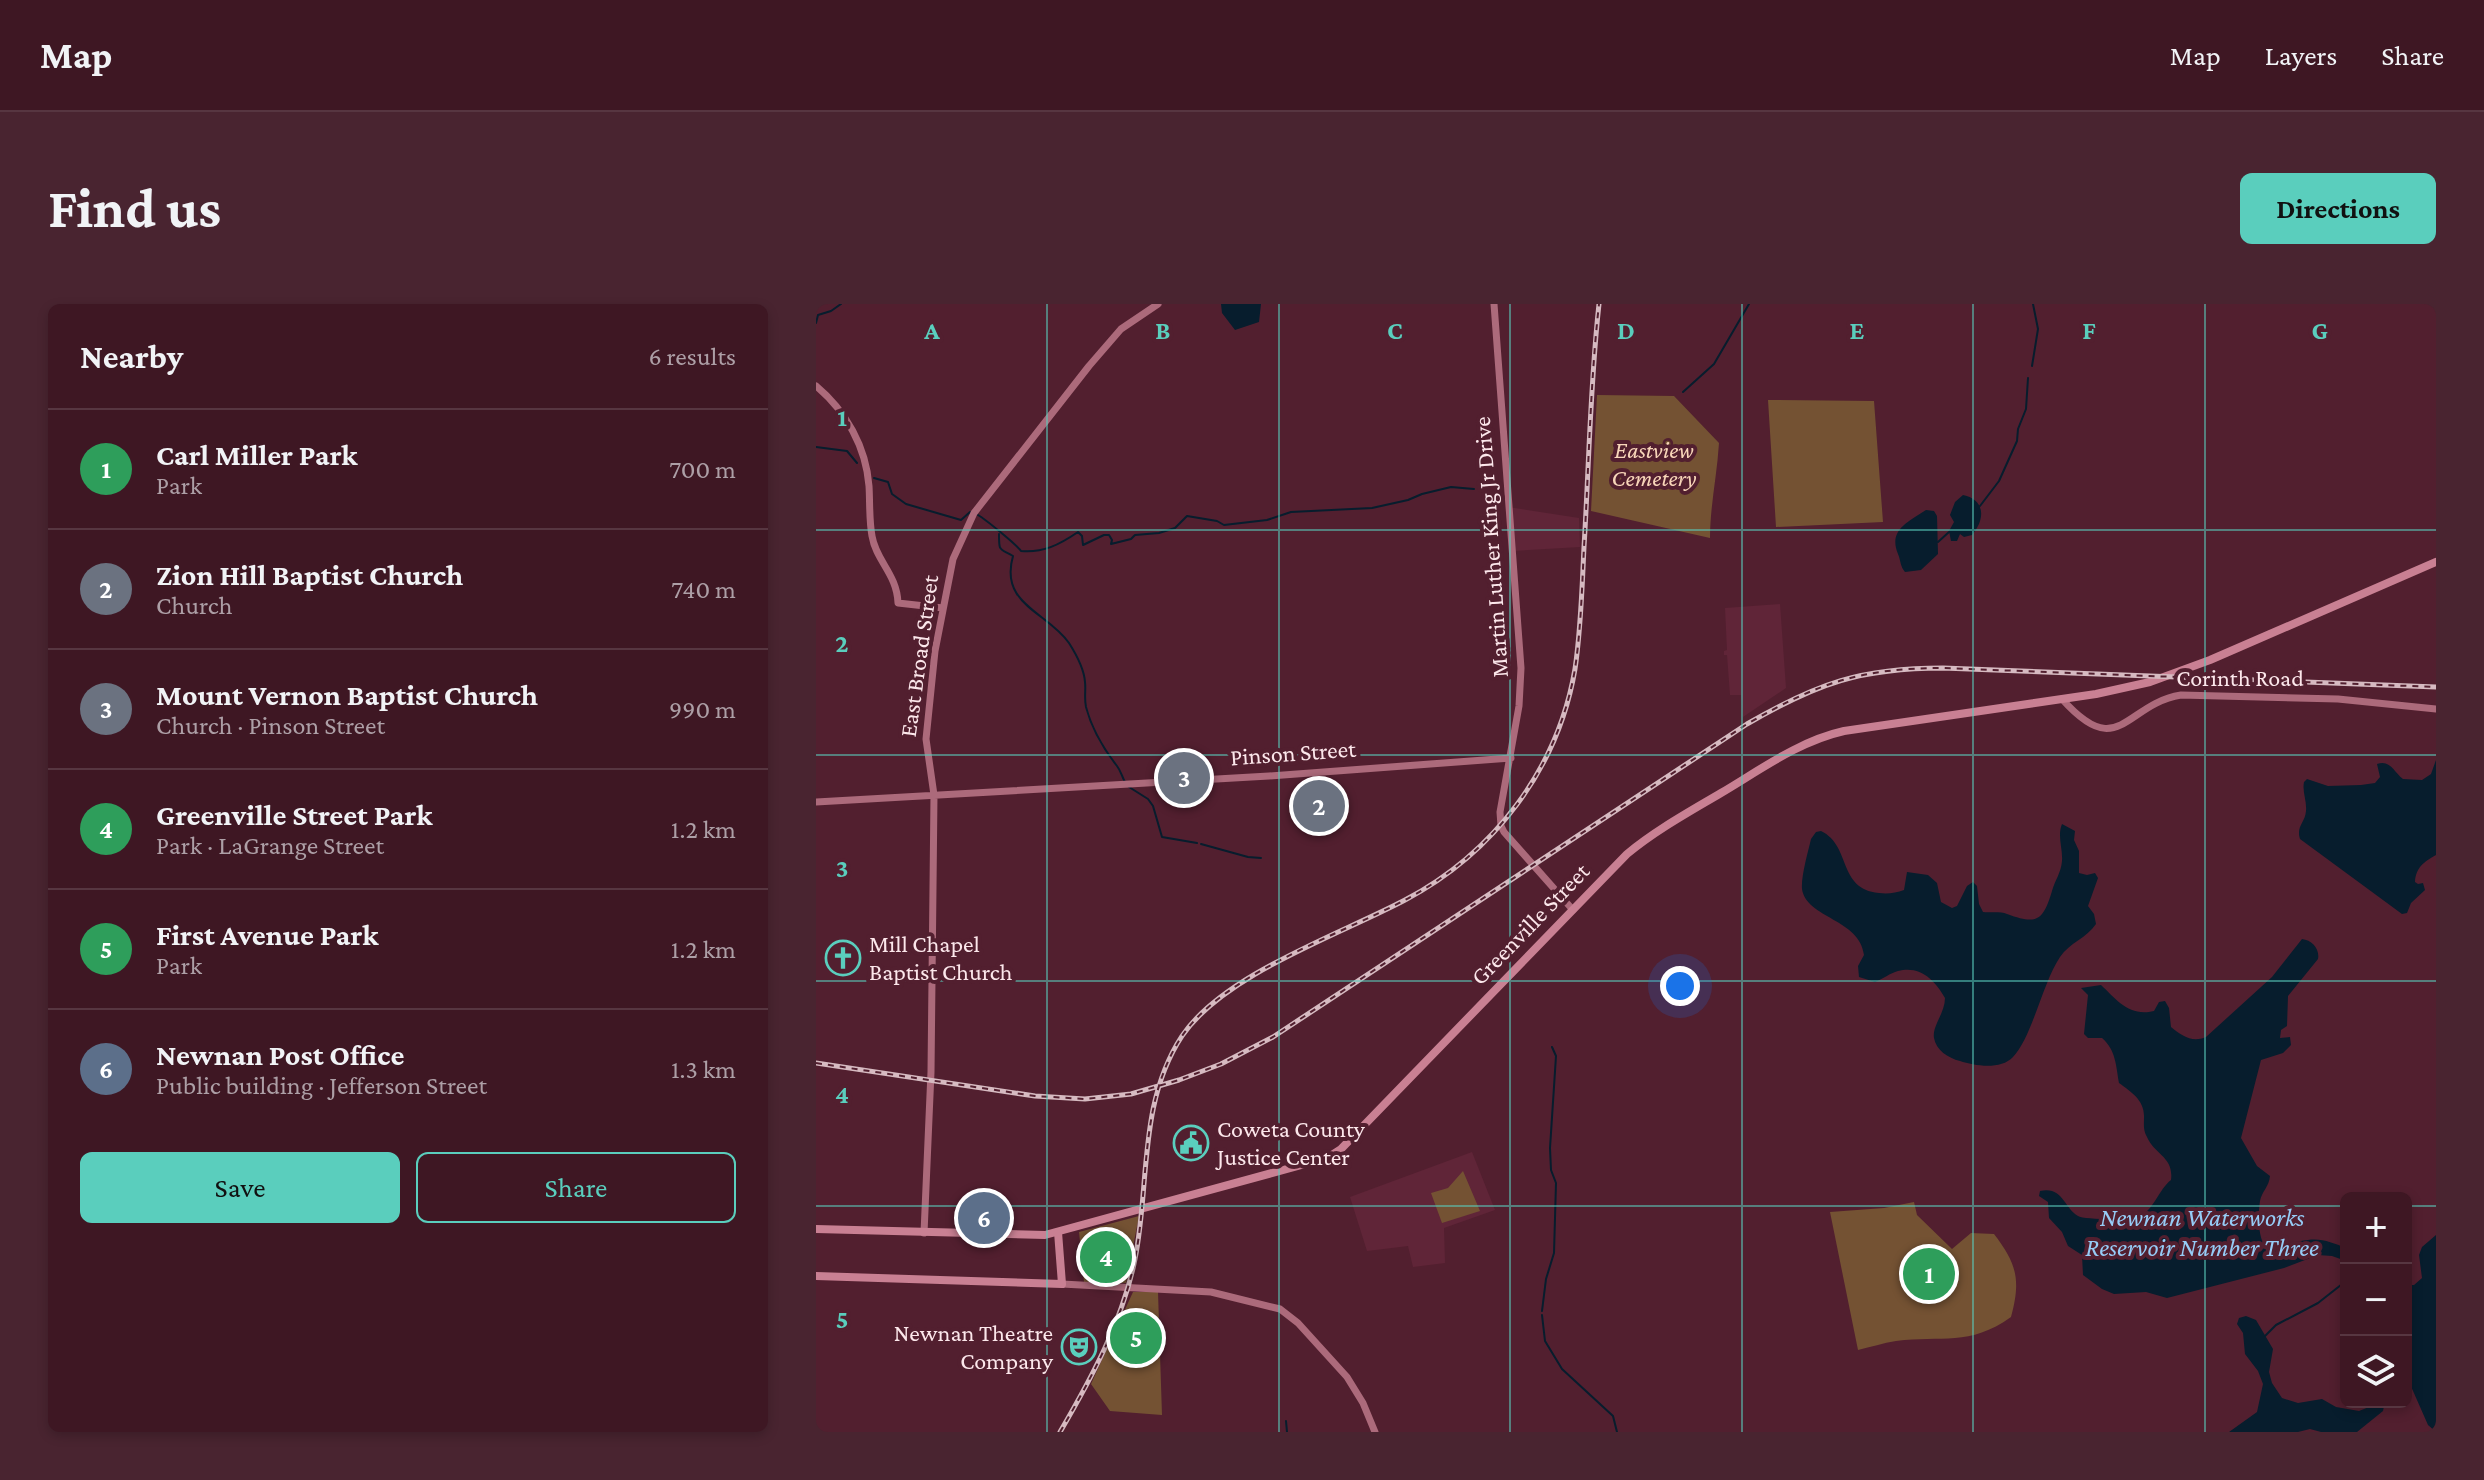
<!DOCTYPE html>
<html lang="en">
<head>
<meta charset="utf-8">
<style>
	:root { --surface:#3e1723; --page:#492430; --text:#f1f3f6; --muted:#ad9fa6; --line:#573641; --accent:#5acebd }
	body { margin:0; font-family:"Crimson Pro",serif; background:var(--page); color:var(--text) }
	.controls { position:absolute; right:24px; bottom:24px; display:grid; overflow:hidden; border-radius:12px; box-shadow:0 4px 12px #0003 }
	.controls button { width:72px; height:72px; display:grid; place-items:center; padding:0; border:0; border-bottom:2px solid var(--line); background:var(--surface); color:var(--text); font:40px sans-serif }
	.you { position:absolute; left:864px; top:682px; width:28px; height:28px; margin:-20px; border:6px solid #fff; border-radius:50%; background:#1a73e8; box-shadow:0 0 0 12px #1a73e833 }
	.badge { display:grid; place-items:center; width:52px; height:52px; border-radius:50%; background:var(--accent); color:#fff; font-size:26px; font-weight:700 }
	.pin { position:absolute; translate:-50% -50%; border:4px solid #fff; box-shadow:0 2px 8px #0006 }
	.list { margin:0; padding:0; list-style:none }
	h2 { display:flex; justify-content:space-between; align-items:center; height:104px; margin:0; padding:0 32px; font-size:34px }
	h2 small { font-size:26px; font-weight:400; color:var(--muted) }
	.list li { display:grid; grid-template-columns:52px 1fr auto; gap:24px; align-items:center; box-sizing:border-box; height:120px; padding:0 32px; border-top:2px solid var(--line) }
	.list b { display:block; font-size:30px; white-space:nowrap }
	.list p { margin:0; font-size:26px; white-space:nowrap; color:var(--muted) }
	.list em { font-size:26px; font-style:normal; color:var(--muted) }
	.actions { display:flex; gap:16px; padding:24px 32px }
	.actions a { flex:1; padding:18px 0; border:2px solid var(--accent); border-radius:12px; text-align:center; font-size:28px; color:var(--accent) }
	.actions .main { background:var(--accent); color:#111 }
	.icon { flex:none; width:44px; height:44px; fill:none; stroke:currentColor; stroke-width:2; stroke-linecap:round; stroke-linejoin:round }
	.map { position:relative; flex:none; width:1620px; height:1128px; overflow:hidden; border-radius:12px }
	header { display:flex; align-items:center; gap:48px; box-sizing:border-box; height:112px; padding:0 40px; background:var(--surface); border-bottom:2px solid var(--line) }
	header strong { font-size:38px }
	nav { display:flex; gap:44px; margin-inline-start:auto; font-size:28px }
	.intro { display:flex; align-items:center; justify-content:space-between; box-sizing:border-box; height:192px; padding:0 48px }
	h1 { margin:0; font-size:56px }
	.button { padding:20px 36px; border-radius:12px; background:var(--accent); color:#111; font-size:28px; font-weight:700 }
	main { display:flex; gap:48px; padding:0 48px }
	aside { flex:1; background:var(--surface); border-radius:12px; box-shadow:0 4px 12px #0003 }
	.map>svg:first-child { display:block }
	.built { fill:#602538 }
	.green { fill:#745233 }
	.water { fill:#071d2d }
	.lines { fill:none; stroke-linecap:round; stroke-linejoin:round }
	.stream { stroke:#071d2d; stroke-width:2 }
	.secondary { stroke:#ac6a7b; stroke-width:7 }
	.primary { stroke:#c98093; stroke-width:8 }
	.rail-casing { stroke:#d6bac1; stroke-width:5 }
	.rail { stroke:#521f2f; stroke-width:2; stroke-dasharray:6; stroke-linecap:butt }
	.grid { fill:none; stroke:#5acebd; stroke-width:2; stroke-opacity:0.55 }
	.labels { text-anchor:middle; stroke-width:8; stroke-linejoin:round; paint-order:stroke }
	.park-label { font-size:24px; font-style:italic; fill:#f8d6b9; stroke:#521f2f }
	.street-label { font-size:24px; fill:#fce7eb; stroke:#521f2f }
	.poi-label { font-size:24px; fill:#fce7eb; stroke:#521f2f; text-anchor:start }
	.water-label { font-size:26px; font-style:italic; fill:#96ccf6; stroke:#521f2f }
	.grid-label { font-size:26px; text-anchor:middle; font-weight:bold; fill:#5acebd; stroke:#521f2f; stroke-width:8; stroke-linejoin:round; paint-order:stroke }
</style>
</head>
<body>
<header>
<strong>Map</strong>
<nav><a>Map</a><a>Layers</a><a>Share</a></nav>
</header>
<div class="intro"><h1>Find us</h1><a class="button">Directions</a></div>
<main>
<aside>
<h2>Nearby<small>6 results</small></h2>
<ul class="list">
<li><span class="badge" style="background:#2e9e5b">1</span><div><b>Carl Miller Park</b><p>Park</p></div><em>700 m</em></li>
<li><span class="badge" style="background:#6b7280">2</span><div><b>Zion Hill Baptist Church</b><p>Church</p></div><em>740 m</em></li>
<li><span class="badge" style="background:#6b7280">3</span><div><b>Mount Vernon Baptist Church</b><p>Church · Pinson Street</p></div><em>990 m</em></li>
<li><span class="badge" style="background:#2e9e5b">4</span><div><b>Greenville Street Park</b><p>Park · LaGrange Street</p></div><em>1.2 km</em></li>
<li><span class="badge" style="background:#2e9e5b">5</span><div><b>First Avenue Park</b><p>Park</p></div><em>1.2 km</em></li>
<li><span class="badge" style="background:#5c6f8a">6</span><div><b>Newnan Post Office</b><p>Public building · Jefferson Street</p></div><em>1.3 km</em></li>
</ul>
<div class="actions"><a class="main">Save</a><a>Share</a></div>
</aside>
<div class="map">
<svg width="1620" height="1128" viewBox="0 0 1620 1128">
	<rect width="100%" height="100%" fill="#521f2f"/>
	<path class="built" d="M692,203L763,214L764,243L696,247Z
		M964,300L970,384L927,413L925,391H914L911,351H908V347L911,346L909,304Z
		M656,848L679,906L628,924L629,959L597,963L592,942L551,947L534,893Z"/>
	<path class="green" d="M781,91L858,92L903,139C901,172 894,202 894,234L775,207Z
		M952,96L1058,97L1067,218L960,223Z
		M647,867L664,907L626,919L615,889L632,884Z
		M1098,898L1101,911L1136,945L1155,929L1178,930C1201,960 1205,976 1195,1013C1153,1043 1126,1031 1080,1037C1067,1039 1055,1043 1042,1046L1014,908L1068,904Z
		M323,912L310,979L268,978L263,928Z
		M317,988H342L346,1111L294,1107L275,1080Z"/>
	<path class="water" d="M405,0H445L443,18L419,26L406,9Z
		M1147,191C1170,196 1169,216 1156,231L1148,233L1144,230L1141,237H1135L1133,227L1138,218L1134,211L1139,198Z
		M1110,206L1118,207L1121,212L1122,250L1105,266L1089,268C1084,262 1085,257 1082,250C1072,226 1092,218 1110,206Z
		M1620,456V551C1608,558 1600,563 1599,578L1602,580L1607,579L1609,586L1595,599L1591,609L1586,610L1484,535C1480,522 1489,519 1490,507C1491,497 1486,488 1488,478L1491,475L1512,482L1545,481L1559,479L1564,473L1561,460C1574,455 1578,468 1587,475L1606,476L1615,470Z
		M1246,520L1259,527L1258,536L1263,547V569L1271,571L1279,569L1282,574L1272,602L1278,610L1280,620C1271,634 1253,639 1244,653C1227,678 1216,733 1197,753C1185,766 1159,762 1144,757C1132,754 1120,746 1118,734C1116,722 1129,709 1129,694C1119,676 1104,661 1082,667C1074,669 1067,675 1059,678L1043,673L1042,662L1048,651C1044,615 990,614 986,585C985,572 992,548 995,535L1000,528L1005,527C1036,542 1021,585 1063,589C1072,590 1080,589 1088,586L1091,568L1112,571L1121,579L1125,598L1136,604L1141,602L1151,582L1157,578L1161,582L1163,600L1167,608C1174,609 1184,607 1191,610C1221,621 1227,617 1236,587C1239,576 1245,569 1246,557C1247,545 1241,532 1246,520Z
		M1486,635C1496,636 1504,645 1502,655L1472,692L1471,722L1465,726L1464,734L1474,733L1475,741L1467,749L1445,756L1425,834L1441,862L1454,872C1453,883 1446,887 1444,897C1442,909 1442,928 1447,939C1462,948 1476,937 1492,936C1506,934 1517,939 1530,944V957L1516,952L1502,951L1468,964L1351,994L1330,988L1298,990L1286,985L1267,971L1266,951L1252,942L1246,928L1233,914L1232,898L1223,892L1224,887C1247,882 1248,904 1262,912C1268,916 1316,916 1323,913C1338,906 1343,885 1355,876C1358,853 1339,851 1331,833C1327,826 1328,821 1328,814C1329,796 1315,788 1303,779C1300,762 1300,746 1286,734H1272L1268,730L1272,691L1265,684L1285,681C1301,696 1313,713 1338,707L1343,698L1349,697L1353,704L1355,723C1366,732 1376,739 1390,733L1456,673Z
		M1620,931V1128L1612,1121L1590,1071V981H1598L1606,974L1603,951L1606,943Z
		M1430,1012L1440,1016L1457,1045L1453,1068L1456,1079L1466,1094L1482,1099L1506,1095L1520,1103L1543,1107L1563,1099L1568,1102L1567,1107L1541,1128H1505L1494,1125L1482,1128H1413L1441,1108L1447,1080L1442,1067L1429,1050L1427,1029L1421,1020L1423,1014Z"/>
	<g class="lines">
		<path class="stream" d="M0,19L2,11L15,7L25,0
			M1216,62L1222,25L1217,0
			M867,88L898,60L933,0
			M0,143L31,147L41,159
			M58,174L72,178L76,190L90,200L145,216L154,208
			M1164,202L1183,177L1201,137L1202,125L1210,105L1212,74
			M162,211C169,215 201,241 205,247C227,249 243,241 262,228L266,232L267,241L288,231H293L296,236L295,240L315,235L319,231L343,229L359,224L371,212L401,217L408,221L451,216L475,208L556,204L592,196L606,190L635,183L658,185
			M183,230C183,248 183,244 197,252C183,301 232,308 253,339C260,350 268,364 269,378C270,386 268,394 270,403C276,426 287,444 301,462C305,467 306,473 309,478
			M1122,238L1133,228
			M313,483L332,495L337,502L346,533L381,539
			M385,540L432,553L445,554
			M726,1007L730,975L738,949L740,879L735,866L734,844L740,752L736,743
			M726,1011L729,1037L746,1065L797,1112L801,1128
			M1449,1032L1460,1021L1502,999L1530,977
			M470,1117L471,1128"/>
		<path class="secondary" d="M678,0L705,364L703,402L684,508L685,522L688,528L757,606
			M0,82C30,107 50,143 53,182C54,198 53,216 56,232C60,257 81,270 82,299L127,304
			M1246,395C1303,459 1309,400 1365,391L1522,395L1620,405
			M0,498L453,472L695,454
			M108,929L115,768L118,491L110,435L119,347L137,255L158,209L273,62L305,25L342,0
			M246,980L395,988L464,1005L482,1019L531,1073L547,1099L559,1128"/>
		<path class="primary" d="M0,925L229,931L511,854L525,845L811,550C840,526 873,508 905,489C944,466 983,437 1028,427L1280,390L1334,378L1394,356L1620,258
			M0,972L246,980L242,928"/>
		<g class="rail-casing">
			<path id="rail" d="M0,759L219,792L269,795L315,790L363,776L405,760L457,733L931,420C1002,379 1045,364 1127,364L1620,383
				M244,1128C275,1075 307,1016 319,955C334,880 322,799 366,732C408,670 523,631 589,596C678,549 742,465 759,365C765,325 766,283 768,243C773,162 774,81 783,0"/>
		</g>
		<use href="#rail" class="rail"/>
	</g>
	<path class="grid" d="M231,0V1128M463,0V1128M694,0V1128M926,0V1128M1157,0V1128M1389,0V1128M0,226H1620M0,451H1620M0,677H1620M0,902H1530M1590,902H1620"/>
	<defs>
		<g id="church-ring" transform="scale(1.8)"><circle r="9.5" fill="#521f2f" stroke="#5acebd" stroke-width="1.5"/><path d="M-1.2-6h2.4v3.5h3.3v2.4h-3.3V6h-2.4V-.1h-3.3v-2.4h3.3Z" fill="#5acebd"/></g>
		<g id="civic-ring" transform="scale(1.8)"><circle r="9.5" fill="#521f2f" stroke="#5acebd" stroke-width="1.5"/><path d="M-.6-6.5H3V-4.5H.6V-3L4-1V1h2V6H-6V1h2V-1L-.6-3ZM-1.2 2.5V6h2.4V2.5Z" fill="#5acebd"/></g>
		<g id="theatre-ring" transform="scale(1.8)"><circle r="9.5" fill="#521f2f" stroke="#5acebd" stroke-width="1.5"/><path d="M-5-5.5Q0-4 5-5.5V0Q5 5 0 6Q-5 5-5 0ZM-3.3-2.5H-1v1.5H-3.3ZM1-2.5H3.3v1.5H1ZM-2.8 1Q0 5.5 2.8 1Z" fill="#5acebd"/></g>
	</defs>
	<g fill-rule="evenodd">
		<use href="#church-ring" x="27" y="654"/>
		<use href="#civic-ring" x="375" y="839"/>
		<use href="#theatre-ring" x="263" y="1043"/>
	</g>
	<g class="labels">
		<g class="park-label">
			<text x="838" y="154">Eastview<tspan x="838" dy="28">Cemetery</tspan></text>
		</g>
		<g class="street-label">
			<text transform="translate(675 243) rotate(-94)" y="8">Martin Luther King Jr Drive</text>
			<text transform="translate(103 352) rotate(-82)" y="8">East Broad Street</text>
			<text x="1424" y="382">Corinth Road</text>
			<text transform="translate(477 449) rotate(-4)" y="8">Pinson Street</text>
			<text transform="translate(714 620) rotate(-46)" y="8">Greenville Street</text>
		</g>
		<g class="poi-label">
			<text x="53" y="648">Mill Chapel<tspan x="53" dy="28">Baptist Church</tspan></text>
			<text x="401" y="833">Coweta County<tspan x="401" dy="28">Justice Center</tspan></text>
			<text x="237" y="1037" text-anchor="end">Newnan Theatre<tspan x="237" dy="28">Company</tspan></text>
		</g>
		<g class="water-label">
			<text x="1386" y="922">Newnan Waterworks<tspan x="1386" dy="30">Reservoir Number Three</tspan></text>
		</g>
	</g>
	<g class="grid-label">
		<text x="116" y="35">A</text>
		<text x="347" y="35">B</text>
		<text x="579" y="35">C</text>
		<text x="810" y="35">D</text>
		<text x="1041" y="35">E</text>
		<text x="1273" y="35">F</text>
		<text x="1504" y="35">G</text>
		<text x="26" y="122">1</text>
		<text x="26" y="348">2</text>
		<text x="26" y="573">3</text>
		<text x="26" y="799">4</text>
		<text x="26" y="1024">5</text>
	</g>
</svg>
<div class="controls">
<button>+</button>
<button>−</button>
<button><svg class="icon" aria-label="layers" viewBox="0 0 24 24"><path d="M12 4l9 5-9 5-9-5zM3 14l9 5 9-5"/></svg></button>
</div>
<div class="you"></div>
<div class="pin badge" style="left:1113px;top:970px;background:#2e9e5b">1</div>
<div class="pin badge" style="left:503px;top:502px;background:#6b7280">2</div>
<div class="pin badge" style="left:368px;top:474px;background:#6b7280">3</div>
<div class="pin badge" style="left:290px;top:953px;background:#2e9e5b">4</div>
<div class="pin badge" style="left:320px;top:1034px;background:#2e9e5b">5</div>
<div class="pin badge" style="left:168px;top:914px;background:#5c6f8a">6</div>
</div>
</main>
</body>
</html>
